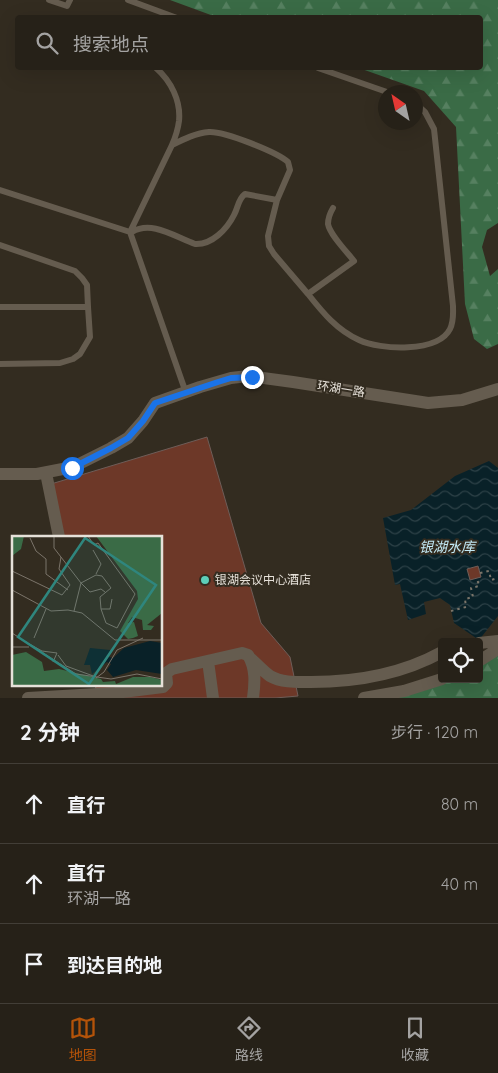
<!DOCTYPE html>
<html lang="zh">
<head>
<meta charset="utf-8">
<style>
	:root { --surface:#262118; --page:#322e25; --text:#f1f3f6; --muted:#a4a3a2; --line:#423e37; --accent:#b45309 }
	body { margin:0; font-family:Quicksand,"Noto Sans SC",sans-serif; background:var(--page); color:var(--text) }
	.controls { position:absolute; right:15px; bottom:15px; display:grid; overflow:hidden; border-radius:5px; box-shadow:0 5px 20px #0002 }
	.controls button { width:45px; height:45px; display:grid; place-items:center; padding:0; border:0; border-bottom:1px solid var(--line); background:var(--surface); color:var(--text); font:25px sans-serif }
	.compass { position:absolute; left:378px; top:85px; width:45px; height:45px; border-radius:50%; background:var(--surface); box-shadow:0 5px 20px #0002; rotate:326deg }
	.stop { position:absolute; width:15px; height:15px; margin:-11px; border:4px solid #1a73e8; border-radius:50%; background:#fff }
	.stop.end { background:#1a73e8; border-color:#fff; box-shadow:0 1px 5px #0008 }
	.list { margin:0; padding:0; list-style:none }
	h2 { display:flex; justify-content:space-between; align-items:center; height:65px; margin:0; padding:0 20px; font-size:21px }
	h2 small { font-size:16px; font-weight:400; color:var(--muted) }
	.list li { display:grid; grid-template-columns:32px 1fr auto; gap:15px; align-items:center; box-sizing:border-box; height:80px; padding:0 20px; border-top:1px solid var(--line) }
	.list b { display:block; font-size:19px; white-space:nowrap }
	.list p { margin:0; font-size:16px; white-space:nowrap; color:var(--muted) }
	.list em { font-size:16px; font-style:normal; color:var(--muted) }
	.icon { flex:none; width:28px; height:28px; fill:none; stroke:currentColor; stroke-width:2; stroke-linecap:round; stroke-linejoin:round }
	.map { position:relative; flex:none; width:498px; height:698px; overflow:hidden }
	.search { position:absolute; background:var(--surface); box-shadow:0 5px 20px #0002; left:15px; right:15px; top:15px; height:55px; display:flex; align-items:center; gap:12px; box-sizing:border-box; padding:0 18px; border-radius:5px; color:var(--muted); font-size:19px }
	.sheet { height:305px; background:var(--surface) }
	nav { display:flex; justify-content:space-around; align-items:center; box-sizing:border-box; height:70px; border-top:1px solid var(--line); background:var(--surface); font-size:14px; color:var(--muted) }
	nav a { display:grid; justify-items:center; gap:2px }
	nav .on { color:var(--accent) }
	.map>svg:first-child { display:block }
	.forest { fill:url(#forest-firs) }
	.water { fill:url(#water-waves) }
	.building { fill:#6d3828; stroke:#6e5d58 }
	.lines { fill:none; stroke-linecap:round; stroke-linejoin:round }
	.path { stroke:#7b756a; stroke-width:2; stroke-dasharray:2.5 4; stroke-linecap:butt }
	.service { stroke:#655c4f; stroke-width:6 }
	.minor { stroke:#655c4f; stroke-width:12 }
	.route { stroke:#1a73e8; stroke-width:6 }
	.poi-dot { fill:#5dceb9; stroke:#332c20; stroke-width:2 }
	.labels { text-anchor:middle; stroke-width:4; stroke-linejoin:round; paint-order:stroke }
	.street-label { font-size:12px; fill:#e6e1d9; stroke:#332c20 }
	.poi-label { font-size:12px; fill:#e6e1d9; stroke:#332c20; text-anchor:start }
	.water-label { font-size:14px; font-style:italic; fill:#c2e9f5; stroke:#332c20 }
	.inset-road { fill:none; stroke:#7b746a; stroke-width:1 }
	.view { fill:#2f867e; fill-opacity:0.15; stroke:#2f867e; stroke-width:2.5 }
	.inset-edge { fill:none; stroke:#e6e1d9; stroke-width:2.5 }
</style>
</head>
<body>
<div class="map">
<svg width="498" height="698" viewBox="0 0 498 698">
	<defs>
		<pattern id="forest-firs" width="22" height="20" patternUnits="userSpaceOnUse" patternTransform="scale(1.25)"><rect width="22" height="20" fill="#3a6b46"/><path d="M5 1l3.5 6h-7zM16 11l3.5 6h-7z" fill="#568060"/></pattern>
		<pattern id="water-waves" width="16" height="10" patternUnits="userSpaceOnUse" patternTransform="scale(1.25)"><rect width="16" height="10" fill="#092128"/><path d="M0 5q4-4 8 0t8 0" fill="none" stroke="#2d4147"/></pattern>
	</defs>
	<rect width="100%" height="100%" fill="#332c20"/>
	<path class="forest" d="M170,0H498V223L487,230L482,247L490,276L498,269V344L487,349L474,339L465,304L456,127L424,91L359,68H480V18H219Z
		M498,655V698H392L450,679H479V665Z"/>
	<path class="water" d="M489,461L498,468V616L479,640L454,623L450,605L440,598L424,602L426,614L408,620L400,584L395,585L383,518L411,510L455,476Z"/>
	<path class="building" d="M207,437L261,623L290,657L298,696L275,698H98L95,684H161V537H63L51,484Z
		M478,566L481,577L470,580L467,569Z"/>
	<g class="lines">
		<path class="path" d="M480,573L489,571L491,580L498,578
			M451,611L466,607L465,599L473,597L471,588L479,586L477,578"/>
		<path class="service" d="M49,0L67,6L70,0
			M128,0L177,18
			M156,68C171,81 181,101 179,121C178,129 175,138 172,145
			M318,68L387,92
			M0,190L130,232L186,393
			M130,232L172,145C184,139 196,133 209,132C224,131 277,152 288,162L290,170L277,200L268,236L269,246L274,254L308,294L354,261C347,252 330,235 328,224C328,218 330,213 333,208
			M132,232C152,220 175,237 195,244C212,245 227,229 234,215C238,208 238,199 245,194L277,200
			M0,245L75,271L82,278L87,285L88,307L90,337L80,354L73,359L60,363L0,364
			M308,294C323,313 337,330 359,340C380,350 438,353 450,329C454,321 453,314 453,306L434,129L425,112L416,104
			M0,307H88"/>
		<path class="minor" d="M46,473L59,537
			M0,474H37L73,467L111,448L128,438L143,421L155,403L200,387L231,378L248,376L293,382L428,403L462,400L498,389
			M479,643L498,641
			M250,658C256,663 263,671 270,676C282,683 298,682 311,682C357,682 402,674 442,652
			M208,661L213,698
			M479,661L498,649
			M28,698L115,693L163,687L167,683L166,673L172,669L242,653L248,655C256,668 255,683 253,698
			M364,698L404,691L442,679"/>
	</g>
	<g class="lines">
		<path class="route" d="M72,468L111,448L128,438L143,421L155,403L218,382L231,378L252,377"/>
	</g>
	<circle class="poi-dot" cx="205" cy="580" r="5"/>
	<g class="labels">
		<g class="street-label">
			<text transform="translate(341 389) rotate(9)" y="4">环湖一路</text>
		</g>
		<g class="poi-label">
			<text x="215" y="584">银湖会议中心酒店</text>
		</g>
		<g class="water-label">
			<text x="447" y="552">银湖水库</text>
		</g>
	</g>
	<g transform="translate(12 536)">
		<rect width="150" height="150" fill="#332c20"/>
		<path d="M0,0H12L9,13L0,20ZM84,0H150V77L135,89L142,90L139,94H131L130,84L120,81L116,87L122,86L126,100L121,102L116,103L108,95L126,63L125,55ZM14,116L30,126L32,135L47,133L89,143L91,146L103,145L104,148L121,141H138L150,144V150H0V119Z" fill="#3a6b46"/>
		<path d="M138,105L150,107V138L124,134L101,141L95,134L99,128L95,126L80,138L78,129H72L78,112L98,114L97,121L101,122L112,112Z" fill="#092128"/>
		<path class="inset-road" d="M42,0V12L69,47L62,75M76,0L82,9L86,7L123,58L105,92L94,87L89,73M18,2L24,15L34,23V38L56,54M81,14L89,28L84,38M0,35L50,59L58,49L47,33L49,21M0,54L39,75L56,74L70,77L103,104H150M93,56L89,53L78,56L69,47L84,39L90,40L99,52L88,61L89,73H98L100,63M0,97L64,138L99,143L125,138L150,143M22,102L34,73M14,106L30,115L45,117L41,126M0,111H17M46,119L54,130L84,141M84,142L92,136L105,114L131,102"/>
		<path class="view" d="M73,2L144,49L77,148L6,101Z"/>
		<rect width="150" height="150" class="inset-edge"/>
	</g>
</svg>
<div class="controls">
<button><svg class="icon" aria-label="locate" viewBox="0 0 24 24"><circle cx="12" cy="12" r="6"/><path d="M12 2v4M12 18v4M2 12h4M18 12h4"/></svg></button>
</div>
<svg class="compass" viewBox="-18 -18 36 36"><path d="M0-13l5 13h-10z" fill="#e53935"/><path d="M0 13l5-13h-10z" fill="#a4a3a2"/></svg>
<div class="stop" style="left:72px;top:468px"></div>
<div class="stop end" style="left:252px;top:377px"></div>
<div class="search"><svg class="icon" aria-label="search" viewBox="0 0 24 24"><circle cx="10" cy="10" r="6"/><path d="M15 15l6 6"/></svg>搜索地点</div>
</div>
<section class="sheet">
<h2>2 分钟<small>步行 · 120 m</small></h2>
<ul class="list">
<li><svg class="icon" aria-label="ahead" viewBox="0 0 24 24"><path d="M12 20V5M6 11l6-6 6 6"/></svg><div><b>直行</b></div><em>80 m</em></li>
<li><svg class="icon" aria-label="ahead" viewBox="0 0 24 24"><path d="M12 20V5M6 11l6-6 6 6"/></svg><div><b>直行</b><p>环湖一路</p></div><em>40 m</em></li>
<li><svg class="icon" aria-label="arrive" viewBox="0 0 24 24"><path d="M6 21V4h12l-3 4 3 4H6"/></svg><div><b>到达目的地</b></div></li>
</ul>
</section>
<nav>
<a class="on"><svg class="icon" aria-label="map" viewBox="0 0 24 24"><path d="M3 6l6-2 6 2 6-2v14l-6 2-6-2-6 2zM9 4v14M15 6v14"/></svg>地图</a>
<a><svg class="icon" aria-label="directions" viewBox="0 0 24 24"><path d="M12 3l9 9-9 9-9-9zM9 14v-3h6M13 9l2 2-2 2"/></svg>路线</a>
<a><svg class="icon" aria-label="saved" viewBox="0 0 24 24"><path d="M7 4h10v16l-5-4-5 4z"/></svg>收藏</a>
</nav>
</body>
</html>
